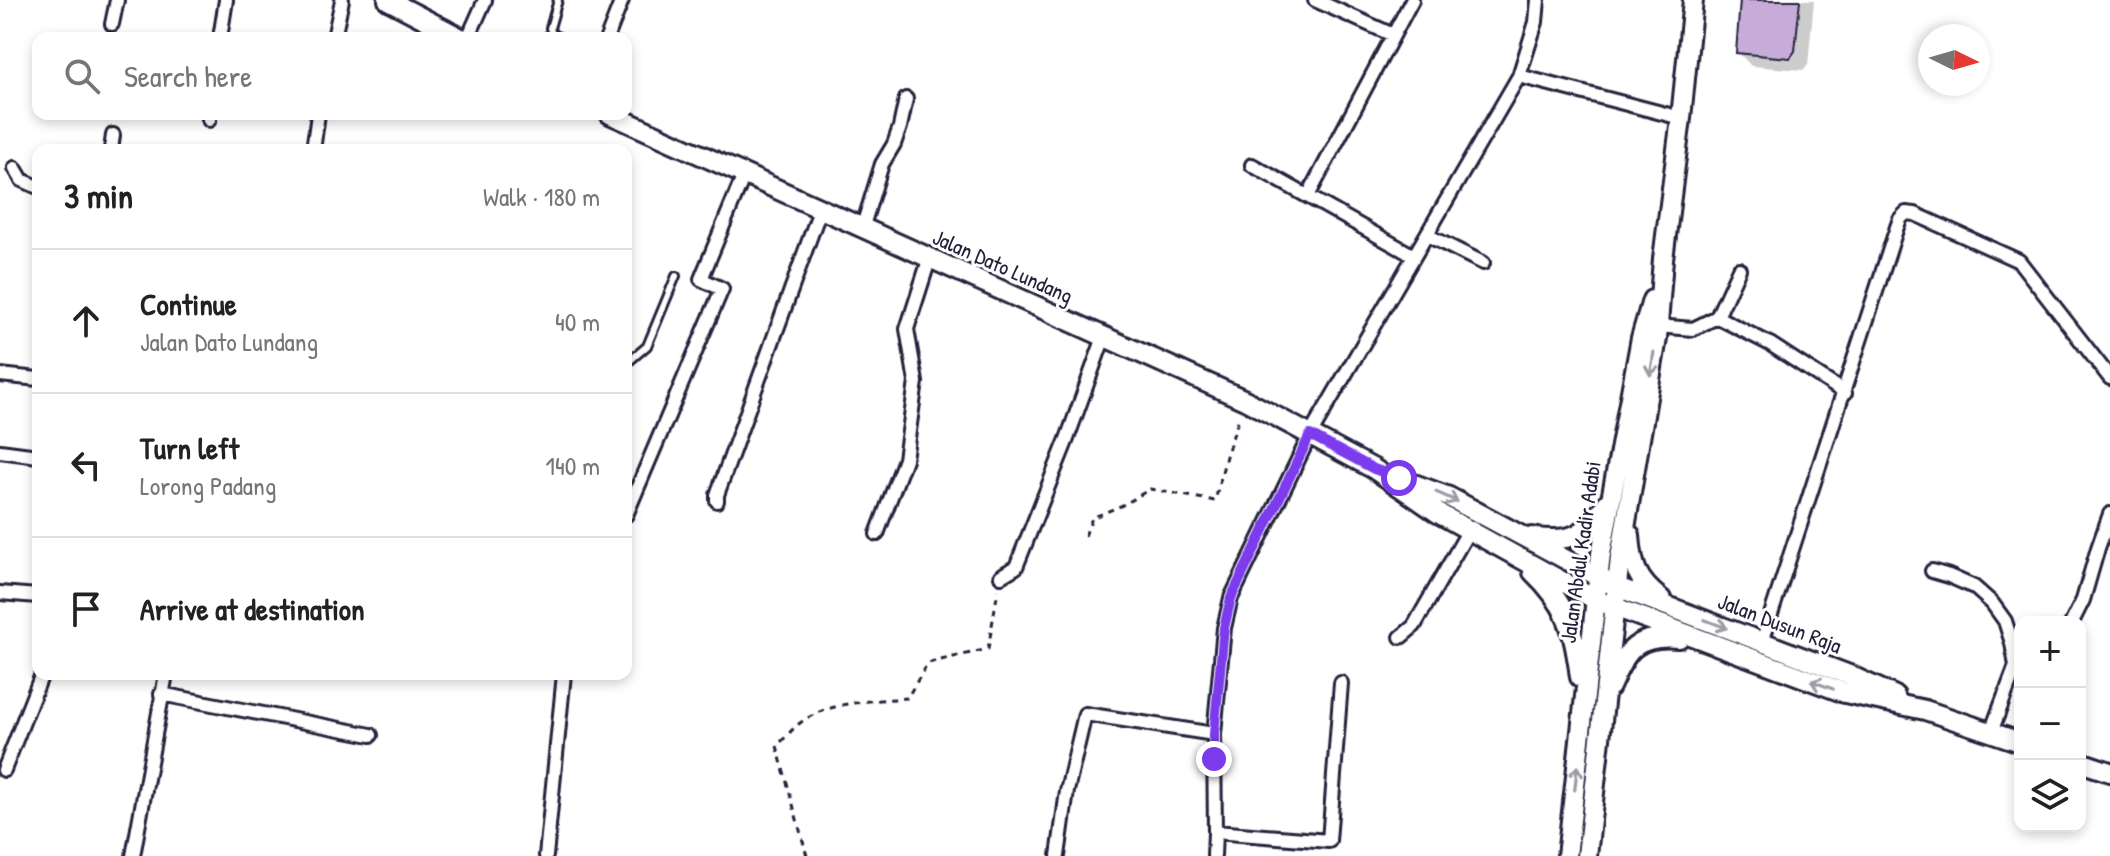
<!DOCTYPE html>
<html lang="en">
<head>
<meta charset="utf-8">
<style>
	:root { --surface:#fff; --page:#f2f2f2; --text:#222; --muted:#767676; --line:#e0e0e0 }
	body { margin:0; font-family:"Patrick Hand",sans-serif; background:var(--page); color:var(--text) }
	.controls { position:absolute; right:24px; bottom:24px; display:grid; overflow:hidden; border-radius:16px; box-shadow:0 4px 12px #0003 }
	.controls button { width:72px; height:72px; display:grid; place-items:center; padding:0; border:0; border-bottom:2px solid var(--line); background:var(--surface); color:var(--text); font:40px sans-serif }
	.compass { position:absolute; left:1918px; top:24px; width:72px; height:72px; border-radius:50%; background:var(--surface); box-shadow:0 4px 12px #0003; rotate:95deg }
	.stop { position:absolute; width:24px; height:24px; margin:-18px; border:6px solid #7c3aed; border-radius:50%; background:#fff }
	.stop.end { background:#7c3aed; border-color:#fff; box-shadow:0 2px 8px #0008 }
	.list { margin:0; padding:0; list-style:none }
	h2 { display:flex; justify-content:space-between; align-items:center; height:104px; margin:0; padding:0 32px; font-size:34px }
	h2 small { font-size:26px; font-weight:400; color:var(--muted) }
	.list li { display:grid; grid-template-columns:52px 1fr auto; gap:24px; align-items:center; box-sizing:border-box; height:144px; padding:0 32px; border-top:2px solid var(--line) }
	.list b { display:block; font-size:30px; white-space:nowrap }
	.list p { margin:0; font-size:26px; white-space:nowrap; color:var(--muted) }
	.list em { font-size:26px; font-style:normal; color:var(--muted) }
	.icon { flex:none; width:44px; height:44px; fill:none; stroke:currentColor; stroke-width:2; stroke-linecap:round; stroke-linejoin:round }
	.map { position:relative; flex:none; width:2110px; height:856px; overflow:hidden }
	.search { position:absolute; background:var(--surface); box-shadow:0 4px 12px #0003; left:32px; top:32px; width:600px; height:88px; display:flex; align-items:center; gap:20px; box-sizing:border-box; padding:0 28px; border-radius:16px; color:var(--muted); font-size:30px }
	.panel { position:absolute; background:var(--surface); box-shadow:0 4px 12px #0003; left:32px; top:144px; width:600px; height:536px; border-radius:16px }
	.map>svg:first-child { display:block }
	.shadow { fill:#0003 }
	.building { fill:#c7acda; stroke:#22223b; stroke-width:2 }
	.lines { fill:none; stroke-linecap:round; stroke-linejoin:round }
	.lane-casing { stroke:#22223b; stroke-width:12 }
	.street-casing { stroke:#22223b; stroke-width:18 }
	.secondary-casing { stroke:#22223b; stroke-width:24 }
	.path { stroke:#22223b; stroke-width:3; stroke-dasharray:6 6; stroke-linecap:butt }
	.lane { stroke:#fff; stroke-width:6 }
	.street { stroke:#fff; stroke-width:12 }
	.secondary { stroke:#fff; stroke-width:18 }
	.oneway { stroke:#9c9ca7 }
	.route { stroke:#7c3aed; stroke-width:10 }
	.labels { text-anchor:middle; stroke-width:6; stroke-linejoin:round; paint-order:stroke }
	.street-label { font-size:22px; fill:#22223b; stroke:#fff }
</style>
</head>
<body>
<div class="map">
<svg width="2110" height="856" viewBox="0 0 2110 856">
	<rect width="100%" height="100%" fill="#fff"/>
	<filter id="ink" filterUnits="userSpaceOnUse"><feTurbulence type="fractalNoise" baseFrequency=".0125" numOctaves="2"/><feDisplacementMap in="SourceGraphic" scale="16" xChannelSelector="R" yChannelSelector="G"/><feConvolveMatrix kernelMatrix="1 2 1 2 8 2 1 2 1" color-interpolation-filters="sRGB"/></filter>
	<g filter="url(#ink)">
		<path class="shadow" d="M1742,0H1814L1808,65L1803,70L1751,66L1738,52Z"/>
		<path class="building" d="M1740,0H1800L1795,51L1790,58L1736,53Z"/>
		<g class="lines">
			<g class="lane-casing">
				<path id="lane" d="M558,0L550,28L552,34L561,38
					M626,364L647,346L676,276"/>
			</g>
			<g class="street-casing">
				<path id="street" d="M1315,0L1393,35
					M112,24L117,0
					M220,38L226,0
					M334,38L342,0
					M468,38L485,0
					M607,38L622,0
					M1519,76L1681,118
					M209,120V114
					M111,150L113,135
					M313,150L318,114
					M1252,165L1414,256
					M15,168L22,180L38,187
					M1308,196L1412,0
					M862,229L882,164L894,144L900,127L906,99
					M1427,235L1483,263
					M1717,317L1739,269
					M1657,326L1693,329L1717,317L1770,344L1845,393
					M0,375L38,379
					M0,451L38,456
					M717,501V495L820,210
					M626,515L722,289L701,279L744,175
					M877,534L905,459L916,382L907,329L929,260
					M1932,571L1949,576L1974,587L1992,603L2005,621L2012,643L2016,666L1991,732
					M1001,576L1016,567L1067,439L1104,337
					M0,593L38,596
					M2072,622L2083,600L2098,548L2110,514
					M1401,637L1414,626L1469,530
					M1762,642L1897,227L1900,219L1906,213L1915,214L2019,261L2110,378
					M161,694L371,735
					M4,770L42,674
					M1215,832L1329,841L1341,683
					M133,856L166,674
					M546,856L564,674
					M1058,856L1067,791L1085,714L1214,734
					M1214,856L1215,832L1214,734L1224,628L1231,598L1310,435L1519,76L1536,22L1538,0"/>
			</g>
			<g class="secondary-casing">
				<path id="secondary" d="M388,0L461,38
					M610,114L1245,400L1374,469L1438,513L1596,600L1845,693L1925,710L2020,742
					M1403,480L1449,497L1617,587L1849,675L1895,696
					M1630,535C1632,565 1636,580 1661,599
					M1532,537C1572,544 1585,535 1607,503
					M1533,572C1568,605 1574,631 1580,677
					M1610,687C1626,650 1636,634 1679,638
					M2080,762L2110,772
					M1567,856L1601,554L1641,338L1652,300
					M1587,856L1620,558L1657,338L1663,259L1681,118L1693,0"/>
			</g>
			<path class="path" d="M1085,536L1092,518L1125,504L1150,489L1215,501L1226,456L1240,415
				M807,856L777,746C784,739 792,729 800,723C830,701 871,701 907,698L928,663L988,649L998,590"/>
			<use href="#lane" class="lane"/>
			<use href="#street" class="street"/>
			<use href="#secondary" class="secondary"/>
		</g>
		<defs><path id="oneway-shaft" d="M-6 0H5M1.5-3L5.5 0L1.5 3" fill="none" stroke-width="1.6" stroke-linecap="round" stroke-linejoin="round" transform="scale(2)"/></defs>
		<g class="oneway">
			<use href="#oneway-shaft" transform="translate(1652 364) rotate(99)"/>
			<use href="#oneway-shaft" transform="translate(1447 497) rotate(24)"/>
			<use href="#oneway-shaft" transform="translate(1716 624) rotate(21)"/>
			<use href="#oneway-shaft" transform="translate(1822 685) rotate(-160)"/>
			<use href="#oneway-shaft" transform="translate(1576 778) rotate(-84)"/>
		</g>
	</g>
	<g class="lines" filter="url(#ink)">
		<path class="route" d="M1214,759V734L1224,628L1231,598L1310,435L1374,469L1399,478"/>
	</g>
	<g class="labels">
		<g class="street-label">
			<text transform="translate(1003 266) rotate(24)" y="8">Jalan Dato Lundang</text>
			<text transform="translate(1580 552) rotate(-82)" y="8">Jalan Abdul Kadir Adabi</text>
			<text transform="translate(1780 623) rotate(21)" y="8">Jalan Dusun Raja</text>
		</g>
	</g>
</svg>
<div class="controls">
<button>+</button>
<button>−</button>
<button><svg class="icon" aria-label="layers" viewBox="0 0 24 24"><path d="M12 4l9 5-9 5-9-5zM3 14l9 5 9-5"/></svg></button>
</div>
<svg class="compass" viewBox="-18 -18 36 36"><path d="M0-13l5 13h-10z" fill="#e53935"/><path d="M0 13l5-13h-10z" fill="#767676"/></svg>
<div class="stop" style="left:1399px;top:478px"></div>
<div class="stop end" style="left:1214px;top:759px"></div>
<div class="search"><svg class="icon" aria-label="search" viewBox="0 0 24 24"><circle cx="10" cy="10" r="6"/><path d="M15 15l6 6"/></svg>Search here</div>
<section class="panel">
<h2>3 min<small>Walk · 180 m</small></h2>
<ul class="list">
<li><svg class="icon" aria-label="ahead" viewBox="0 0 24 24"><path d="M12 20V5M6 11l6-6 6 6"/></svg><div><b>Continue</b><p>Jalan Dato Lundang</p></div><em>40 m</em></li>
<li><svg class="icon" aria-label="left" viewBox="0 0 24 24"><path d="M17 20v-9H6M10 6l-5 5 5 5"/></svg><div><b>Turn left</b><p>Lorong Padang</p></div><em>140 m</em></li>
<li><svg class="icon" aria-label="arrive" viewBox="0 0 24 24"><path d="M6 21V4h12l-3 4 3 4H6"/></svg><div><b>Arrive at destination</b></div></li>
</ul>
</section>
</div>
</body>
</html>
